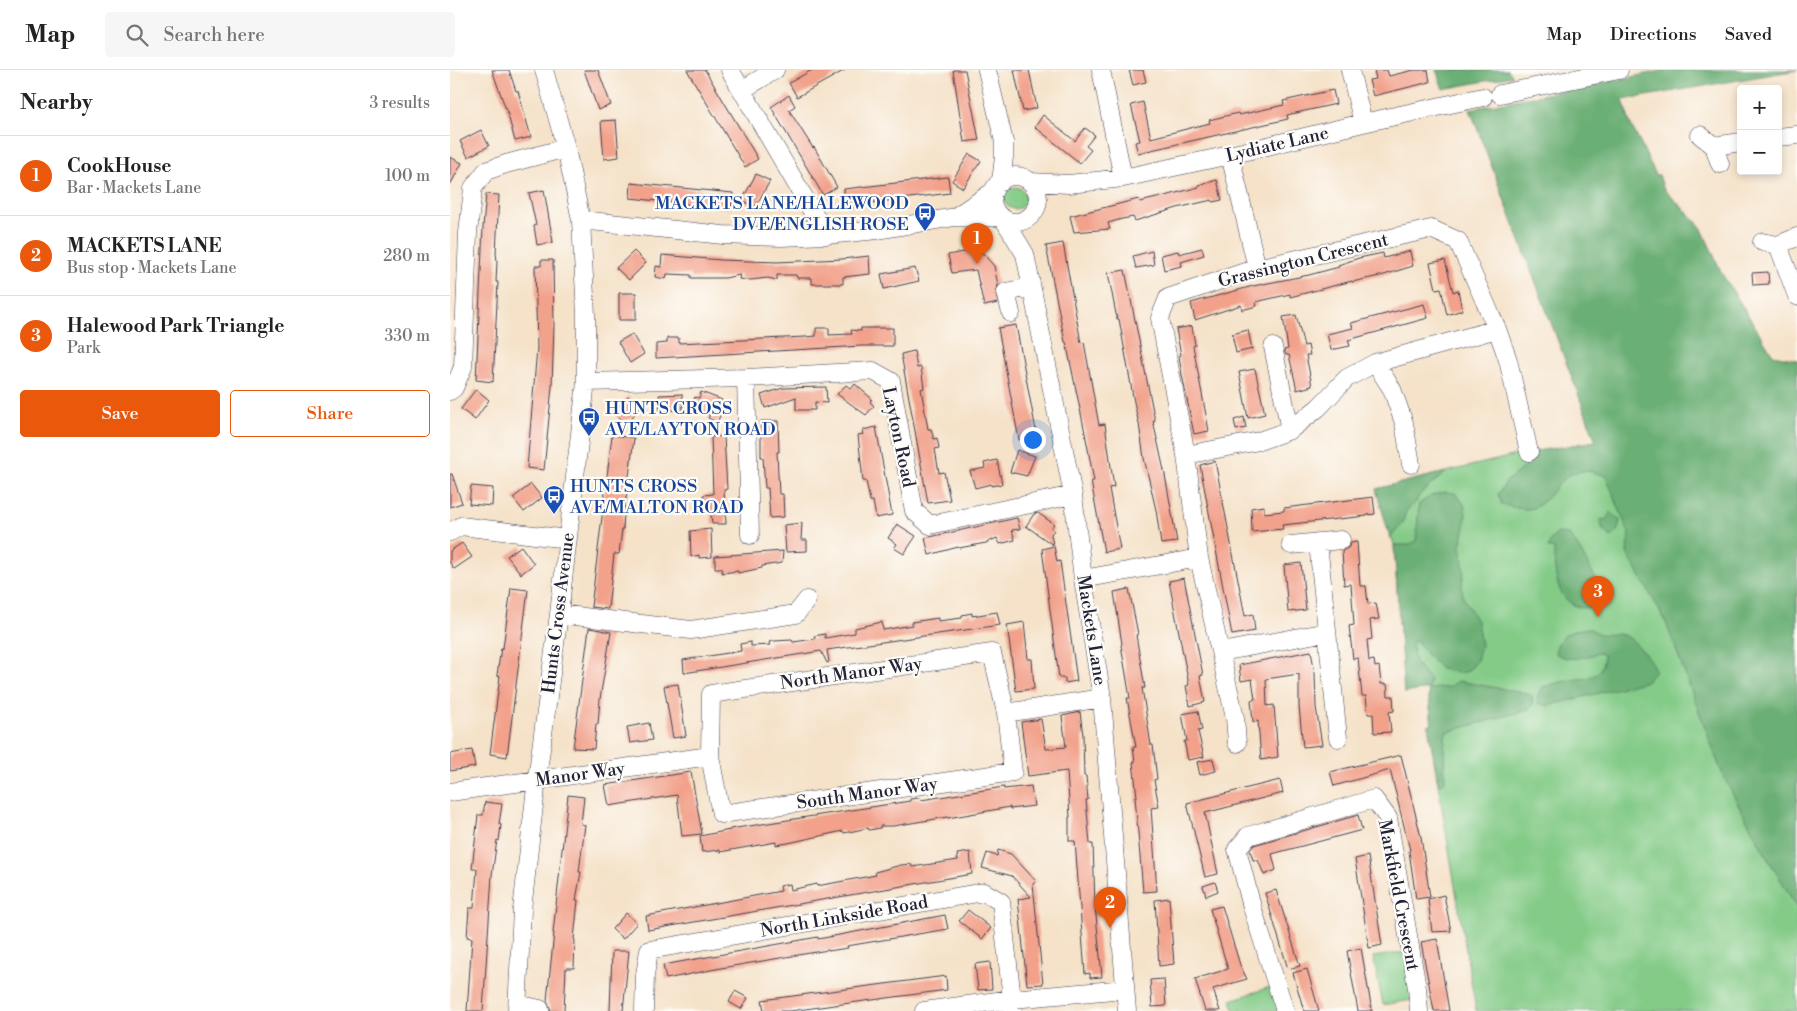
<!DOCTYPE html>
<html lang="en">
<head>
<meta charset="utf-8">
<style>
	:root { --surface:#fff; --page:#f6f6f6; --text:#222; --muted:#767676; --line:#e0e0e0; --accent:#ea580c }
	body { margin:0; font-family:"Libre Bodoni",serif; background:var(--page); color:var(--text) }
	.controls { position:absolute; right:15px; top:15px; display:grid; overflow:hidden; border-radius:5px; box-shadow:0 2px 8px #0003 }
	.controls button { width:45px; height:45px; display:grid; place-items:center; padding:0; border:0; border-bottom:1px solid var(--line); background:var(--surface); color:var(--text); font:25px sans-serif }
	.you { position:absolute; left:582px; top:369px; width:18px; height:18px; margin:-12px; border:4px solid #fff; border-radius:50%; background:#1a73e8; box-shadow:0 0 0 8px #1a73e833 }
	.badge { display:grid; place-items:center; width:32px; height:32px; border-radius:50%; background:var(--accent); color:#fff; font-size:16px; font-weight:700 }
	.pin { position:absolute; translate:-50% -41px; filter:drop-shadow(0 1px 2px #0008) }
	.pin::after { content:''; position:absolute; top:26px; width:18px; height:15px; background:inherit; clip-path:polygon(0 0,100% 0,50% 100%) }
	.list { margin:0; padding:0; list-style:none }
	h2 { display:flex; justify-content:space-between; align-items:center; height:65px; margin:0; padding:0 20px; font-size:21px }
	h2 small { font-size:16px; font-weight:400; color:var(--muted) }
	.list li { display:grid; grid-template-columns:32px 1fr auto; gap:15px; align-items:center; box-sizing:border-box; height:80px; padding:0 20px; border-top:1px solid var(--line) }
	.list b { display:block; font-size:19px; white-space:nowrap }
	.list p { margin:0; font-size:16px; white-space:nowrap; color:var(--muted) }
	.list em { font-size:16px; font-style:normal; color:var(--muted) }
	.actions { display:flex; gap:10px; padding:15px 20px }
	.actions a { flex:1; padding:11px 0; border:1px solid var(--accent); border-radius:5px; text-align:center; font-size:18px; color:var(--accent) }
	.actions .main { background:var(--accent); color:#fff }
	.icon { flex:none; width:28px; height:28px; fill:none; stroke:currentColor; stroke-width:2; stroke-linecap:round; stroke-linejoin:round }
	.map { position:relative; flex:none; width:1347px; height:941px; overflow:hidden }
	header { display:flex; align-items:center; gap:30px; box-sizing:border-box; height:70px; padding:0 25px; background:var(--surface); border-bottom:1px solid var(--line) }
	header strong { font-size:24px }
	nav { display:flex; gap:28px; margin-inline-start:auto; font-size:18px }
	.search { width:350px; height:45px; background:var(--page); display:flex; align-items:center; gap:12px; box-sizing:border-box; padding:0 18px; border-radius:5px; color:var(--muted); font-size:19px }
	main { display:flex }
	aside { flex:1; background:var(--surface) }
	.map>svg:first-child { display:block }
	.green { fill:#83cb87; stroke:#527661 }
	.forest { fill:#6aaf74; stroke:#466858 }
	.building { fill:#f2a18b }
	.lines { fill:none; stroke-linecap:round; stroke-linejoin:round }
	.minor-casing { stroke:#423f50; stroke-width:19 }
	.minor { stroke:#fff; stroke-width:18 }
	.labels { text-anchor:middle; stroke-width:4.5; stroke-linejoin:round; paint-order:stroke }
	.street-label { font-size:18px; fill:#22223b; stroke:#fdfcf7 }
	.transit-label { font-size:18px; fill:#164399; stroke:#fdfcf7; text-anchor:start }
</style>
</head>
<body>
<header>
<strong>Map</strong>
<div class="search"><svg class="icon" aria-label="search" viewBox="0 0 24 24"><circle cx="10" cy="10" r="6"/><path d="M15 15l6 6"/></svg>Search here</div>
<nav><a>Map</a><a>Directions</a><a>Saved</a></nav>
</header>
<main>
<aside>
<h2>Nearby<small>3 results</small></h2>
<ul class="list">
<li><span class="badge">1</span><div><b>CookHouse</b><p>Bar · Mackets Lane</p></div><em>100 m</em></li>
<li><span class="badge">2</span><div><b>MACKETS LANE</b><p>Bus stop · Mackets Lane</p></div><em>280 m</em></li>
<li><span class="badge">3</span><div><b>Halewood Park Triangle</b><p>Park</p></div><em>330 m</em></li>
</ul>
<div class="actions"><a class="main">Save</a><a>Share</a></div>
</aside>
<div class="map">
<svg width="1347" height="941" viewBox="0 0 1347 941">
	<rect width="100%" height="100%" fill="#fdfcf7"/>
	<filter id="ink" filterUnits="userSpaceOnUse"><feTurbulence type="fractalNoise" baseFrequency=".02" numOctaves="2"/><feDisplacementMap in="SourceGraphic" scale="10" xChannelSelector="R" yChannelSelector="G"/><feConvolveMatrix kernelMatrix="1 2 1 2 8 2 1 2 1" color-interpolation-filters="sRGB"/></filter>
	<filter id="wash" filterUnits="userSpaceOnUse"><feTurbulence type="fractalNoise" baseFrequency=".0096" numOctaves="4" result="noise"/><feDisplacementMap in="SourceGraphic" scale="20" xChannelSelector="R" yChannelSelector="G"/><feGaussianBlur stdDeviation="1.12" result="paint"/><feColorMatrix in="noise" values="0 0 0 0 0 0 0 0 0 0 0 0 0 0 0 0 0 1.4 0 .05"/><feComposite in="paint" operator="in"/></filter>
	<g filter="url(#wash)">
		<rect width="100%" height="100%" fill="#f5e2c9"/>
		<path class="green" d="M1172,30L1180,53L1206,105H1209L1213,118L1251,157L1272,204L1323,285L1347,290V941H1026L978,655L982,654L978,619L954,623L944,475L926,419L1070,384L1146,371L1020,39Z
			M554 128a11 11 0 1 1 22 0a11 11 0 1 1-22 0Z
			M960,881L968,929L933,935L923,887Z
			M826,915L835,941H784L781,930Z"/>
		<path class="forest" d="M986,0H1058L1063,6L993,19Z
			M1216,0H1347L1173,30L1180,53L1206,105H1209L1213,118L1251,157L1272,204L1323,285L1347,290V837L1318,789L1273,706L1215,550L1177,483L1179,463L1156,406C1149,404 1139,400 1132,401C1106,404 1100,436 1079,439C1071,440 1060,436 1052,435L1048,424L1057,411L1074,397L1070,384L1146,371L1020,39Z
			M996,402L969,425L966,432L956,441L953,453L940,468L926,419Z
			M994,422L1005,423L1014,434L1016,444L1015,456L1011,475L1014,502L1012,514L1013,527L1027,551L1031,576L1027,590L1022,597L1016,602L1008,603L991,599L977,585L966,570L962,573L965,592L980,610L978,619L999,617L1008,611L1059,620C1067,623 1075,621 1082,626L1083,634L1078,640L996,662L994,677L995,712L989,716L978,655L982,654L978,619L954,623L944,475H958L966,471L969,434L981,426Z
			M1160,442L1170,450L1168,460L1161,467L1153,460L1150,450L1158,449Z
			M1108,463L1119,465L1128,477L1151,518L1149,537C1143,537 1135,539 1129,537C1105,530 1104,499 1104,478H1098L1101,469Z
			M1139,558C1155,570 1158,561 1173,565C1184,568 1201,590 1205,600L1197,611L1097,636L1088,633V625L1093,617C1100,615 1108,612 1116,611C1136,607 1152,611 1154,585L1148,583C1134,588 1118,592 1105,583C1108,564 1122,560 1139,558Z"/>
		<g id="blocks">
			<path class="building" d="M42,0H59L66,21H68L81,67L65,71L58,45Z
				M134,0H148L161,35L148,40Z
				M237,0H255L308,89L295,97Z
				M362,0H395L347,27L339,13Z
				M503,0H515L529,70L514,72Z
				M564,0H579L587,38L573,41Z
				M679,0H693L696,12L683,15Z
				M924,0H937L939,6L964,0H978L980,12L923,26L919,10L926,9Z
				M883,20L886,34L837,45L838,49L688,83L685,72L690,71L681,35L693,32L701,68L760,53L759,50L788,43L789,45L834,35L833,31Z
				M339,25L345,36L339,40L363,78L364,77L387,117L373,125L321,37Z
				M593,45L625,71L635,58L645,65L636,76L641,80L630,93L585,57Z
				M166,50L169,87L154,89L151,51Z
				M31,60L39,76L18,87L10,71Z
				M519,84L531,91L513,118L502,111Z
				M0,87L12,93L0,115Z
				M306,104L320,111L305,137L292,130Z
				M498,107L500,123L395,136L394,119Z
				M767,110L772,130L763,132L762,130L727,138L685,151L683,147L672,149L658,153L660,159L624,162L620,146L689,129L690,132L715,126L749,117V115Z
				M181,113L283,123L281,139L180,128Z
				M94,120L103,172L87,175L84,156L86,155L79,123Z
				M36,124L49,125L46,183L47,191L46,212H48L43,312L26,310L33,157Z
				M613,173L631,273L634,272L649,355L655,354L660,390L664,417L659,418L670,479L654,482L641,411H644L634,358L616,272H615L596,176Z
				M752,178L754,185L731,192L732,196L714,200L711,185L728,181L729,184Z
				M529,179L544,196L548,215L546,224L548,233L534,236L526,200L502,203L498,185Z
				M184,181L196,193L179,210L166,198Z
				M702,181L704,195L686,198L683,186Z
				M960,181L963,196L934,205L902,212V211L840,227V224L806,232L807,236L792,240L791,235L745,250L741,233L803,216L859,205L889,197L888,195L909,188L933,183L934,188Z
				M212,185L271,190L327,192L392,189L419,186L420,204L393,207V214H362V208H347L346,205H327V210L318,208L301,210L289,209L290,205L275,208H241V205L217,204L216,209L205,207L206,196L211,197Z
				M91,190H103L104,255L102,316L94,400L77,398L87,278L85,196H91Z
				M995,190L1003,222L1008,220L1012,240L997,245L991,218L986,219L980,193Z
				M465,198L469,211L434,219L431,204Z
				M675,200L705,351H703L715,405L727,472L711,474L706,440L694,388L689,354L684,332L669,249H667L658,203Z
				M1318,202L1319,214L1303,215L1302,203Z
				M169,223H186V250H169Z
				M974,234L978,248L898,270L900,276L881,280L877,264L903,258L901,253Z
				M846,245L854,276L858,275L860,285H856L862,316L847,320L839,285H836L834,280L838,279L833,247Z
				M566,255L587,366L569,370L548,258Z
				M742,256L745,275L743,276L759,361L744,364L732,305L729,286L731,285L726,259Z
				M366,258H379V265L402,264L401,260L411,261V258H443V276H412L206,288V274L217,273V268H229V273L355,267L366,266Z
				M798,260L802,279L786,283L782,264Z
				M182,264L194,284L180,293L168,272Z
				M464,281L467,298L471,297L474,318L471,319L478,359H481L484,369L487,368L489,378L485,379L489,403L494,402L500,430L478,433L451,284Z
				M805,299L815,344L798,348L789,302Z
				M405,314L422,329L420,332L424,336L416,345L387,324L396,315L401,319Z
				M376,317L377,333L365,332V340H346V327L315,338L311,325L333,318Z
				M26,319L39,330L25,350L11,339Z
				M251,322L272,330L270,337L274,338L267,352L258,348L260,345L241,338L245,327L249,328Z
				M232,324L233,341L222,340L210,344L209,325Z
				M178,326L190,338L176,354L163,343Z
				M794,347L796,358L786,360L784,350Z
				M311,351H328L329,382H327L329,424H333L334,447L320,448L318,418H315L313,387H311Z
				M426,357L442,445L426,448L423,431H420L416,411H413L408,365L414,364L413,360Z
				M162,365L184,368L176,429H175L173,459H172L169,484H164L158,539L141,537Z
				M274,366L277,419L274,420L276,454H262L260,435L254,436L253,425L263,424L261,367Z
				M567,380L585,386L577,406L560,402Z
				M547,390L552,414L541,416V414L525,418L520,401L535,398L534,393Z
				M765,391L795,546L803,544L805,561L782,565L750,395Z
				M0,404H2L12,433L0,437Z
				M81,414L92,428L74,442L63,428Z
				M21,416L43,418L42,436L19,434Z
				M923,427L925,444L917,445V446L832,455L833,459L802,462L801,438L814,436V443L834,441V438Z
				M588,443L604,454L601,458L604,460L601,464L603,475L576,456L584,444Z
				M567,448L570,459L562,460L565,470L550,474L547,468L536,473L509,478L508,477L479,485L475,468Z
				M352,453L351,470H357V481L336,482L334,455Z
				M447,454L466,466L454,484L444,478L447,474L438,468Z
				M261,459L262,487L249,488V485L241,487L240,461Z
				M907,472L910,516H916L918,534L926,533L929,549L920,550L922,569L917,570L919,591L924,590L925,597L929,596L931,614H937L938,626H943L944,641L939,642L941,662L924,663L923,644H918L916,626H912L908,588L903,589L899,556L904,555L901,514L894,515L892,481L898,478L901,473Z
				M12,473L22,487L4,499L0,493V481Z
				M71,476L84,494L71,504L57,486Z
				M604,476L607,492L610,491L627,611L615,613V608H609L592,479Z
				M333,481L332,493L312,496V498L288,503V501L272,503V498H265V486Z
				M851,493L856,540L838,542L834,495Z
				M734,508L753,605L750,606L755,632L740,636L736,616L739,615L719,511Z
				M61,518L78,520L57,687L40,684L50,606L47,605L51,578H53Z
				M679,519L688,564L686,565L695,618H692L701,675H703L707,709L704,710L709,737L701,738L707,821L693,822L685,727H687L683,692H685L683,677H686L677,628H680L671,575L672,574L664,522Z
				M547,542L550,555L377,580L379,592L377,593L371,581L234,603L233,590L291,581L290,574L301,572V576L320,575L319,572L324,571L342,570L343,572L365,569L364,566L375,564V568L405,563V558L432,552L433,560L462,555V552L488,548V551L512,548V545L522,543V546Z
				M574,552L578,589H582L584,619L566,621L557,555Z
				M139,558L161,562L150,629L148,654H146L144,679L123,678Z
				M861,581L865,603L866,637L872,675L853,677L849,636V604L816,609L817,636L824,635L828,687L811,690L808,651L803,652L801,630L805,629L802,609L791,611L789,595Z
				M228,614L236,666L223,668L214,616Z
				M748,641L752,660L748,661L754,687L738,690L734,671H737L732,644Z
				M630,642L633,665L634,706H636L638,730H636L640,774H643L645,835L652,907L640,908V903L635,904L625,771H619V747H620L617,701L578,706L571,652L591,649L596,679L616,677L612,646Z
				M199,653L202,670L180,673L177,657Z
				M22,680L25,697L0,701V684Z
				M951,685L971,767L980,827L966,829L959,781L960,780L940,700L884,716L880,702Z
				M763,689L766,701L750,705L747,692Z
				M241,702L252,764L232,766L227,725L159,736L155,715Z
				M830,710L833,723L755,743L768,804L755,807L737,733Z
				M581,716L584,736L560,739V737L498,748V747L443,756H430V758L419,760L418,758L394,763L393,761L338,773L326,775V772L270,782V780L252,782L250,766L280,760V759L460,731V729L470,728L471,730L554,717V719Z
				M118,725L134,727L131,754L135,755L129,802H131L126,830H128L124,869L125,870L124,898H116L114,941H101L97,930L104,863H103Z
				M35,732L52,734L49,754L51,755L49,771L47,770L42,805L33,941H17L22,868L17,867L19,838H24L27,799H22L28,745H33Z
				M908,745L912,760L822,784L826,800L814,805L808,790H803L800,780L804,775Z
				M548,780L561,784L586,811L583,814L593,914L577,915L568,829L581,827L562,806L532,798L537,783L547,786Z
				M520,782L522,804L198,860L196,846L331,821L330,816L340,814L341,820L367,814V816L426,805L425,802L451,795L461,794L462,797L508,790L507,784Z
				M918,786L932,875L919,878L905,789Z
				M765,812L768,821L756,826L753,816Z
				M826,820L850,896L838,899L815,823Z
				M994,825L1001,861L982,862L978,829Z
				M719,828L724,894L709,896L705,830Z
				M772,836L790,895L797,909L763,919L770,941H755L745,909L778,899L760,839Z
				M518,840L541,858L532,869L509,851Z
				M176,843L187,853L173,869L162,859Z
				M495,845L498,859L397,876L398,878L378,881V880L271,898L216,909L213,895L368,867V869Z
				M987,869L999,941H984L971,872Z
				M911,878L922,941H908L897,881Z
				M162,881H179L173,941H160Z
				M540,892L542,919L528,920L525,894Z
				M857,899L869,941H854L843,903Z
				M496,906L497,920L340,941H314L312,930Z
				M714,909L716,936L702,937L700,910Z
				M285,921L298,928L291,939L279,932Z"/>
		</g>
	</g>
	<g filter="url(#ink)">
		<use href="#blocks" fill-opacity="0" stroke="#423f50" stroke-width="1"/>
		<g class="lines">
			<g class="minor-casing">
				<path id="minor" d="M280,0L376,165
					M537,0L554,72V87L551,112
					M651,0L673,108
					M900,0L913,53
					M292,20L325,0
					M1050,24L1169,0
					M1250,65L1264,76L1270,94
					M1328,67L1347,65
					M1264,76L1291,72
					M780,85L807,198
					M542 129a23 23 0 1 1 46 0a23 23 0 1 1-46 0Z
					M580,112L619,114L673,108L780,85L913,53L1033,27
					M505,147L544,121
					M553,148L575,184L623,425L633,509L652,628L677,941
					M131,150L273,165L331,167L376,165L428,160L505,147H551
					M1347,167L1328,175L1347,226
					M1312,172L1328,175
					M561,243L556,222L581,217
					M823,277L840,360
					M925,293L942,319L954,353L961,394
					M296,308L300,465
					M136,312L296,308L423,301L441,311L464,441L480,455L623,425
					M0,321L4,318L13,297L18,163L23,118L36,101L56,94L116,78
					M736,385L809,371L840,360L868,338L897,308L925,293L1047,259
					M0,462L11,456L117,469
					M868,473L888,668
					M841,475L891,470
					M633,509L749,488
					M109,544L241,560L346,544L357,530
					M771,582L877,562
					M542,583L556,643L563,702L271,744L260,686L261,624Z
					M556,643L652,628
					M787,673L785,648L749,488L736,385L710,248L718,228L807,198L981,159L1008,171L1047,259L1058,290L1079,382
					M0,722L260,686
					M67,934L90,939V941
					M67,941L72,840L87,709L109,544L136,312V245L131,150L116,78L94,0
					M194,941L195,905L199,880L534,822L551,832L562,929L474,941
					M563,941L562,929L675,919
					M835,941L802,837L787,779L798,766L924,729L938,748L967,918L969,941"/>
			</g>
			<use href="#minor" class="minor"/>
		</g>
	</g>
	<defs>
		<g id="bus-pin" transform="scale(1.125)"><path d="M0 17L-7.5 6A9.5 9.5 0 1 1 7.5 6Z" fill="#1a4fb4" stroke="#fdfcf7"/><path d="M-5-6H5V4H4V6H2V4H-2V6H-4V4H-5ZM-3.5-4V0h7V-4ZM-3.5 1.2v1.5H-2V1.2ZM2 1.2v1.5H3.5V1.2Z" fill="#fff"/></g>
	</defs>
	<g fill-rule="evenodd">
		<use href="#bus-pin" x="475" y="143"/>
		<use href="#bus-pin" x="139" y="348"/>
		<use href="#bus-pin" x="104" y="426"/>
	</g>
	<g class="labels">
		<g class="street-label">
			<text transform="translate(827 74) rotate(-13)" y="6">Lydiate Lane</text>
			<text transform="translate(853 190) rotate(-14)" y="6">Grassington Crescent</text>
			<text transform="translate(449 367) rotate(78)" y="6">Layton Road</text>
			<text transform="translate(108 543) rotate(-83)" y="6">Hunts Cross Avenue</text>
			<text transform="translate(642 560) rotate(81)" y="6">Mackets Lane</text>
			<text transform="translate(401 603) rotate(-8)" y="6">North Manor Way</text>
			<text transform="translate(130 704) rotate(-8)" y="6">Manor Way</text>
			<text transform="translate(417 723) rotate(-8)" y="6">South Manor Way</text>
			<text transform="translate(949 825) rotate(79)" y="6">Markfield Crescent</text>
			<text transform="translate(394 846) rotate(-10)" y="6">North Linkside Road</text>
		</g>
		<g class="transit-label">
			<text x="459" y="139" text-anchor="end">MACKETS LANE/HALEWOOD<tspan x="459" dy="21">DVE/ENGLISH ROSE</tspan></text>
			<text x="155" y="344">HUNTS CROSS<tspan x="155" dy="21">AVE/LAYTON ROAD</tspan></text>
			<text x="120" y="422">HUNTS CROSS<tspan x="120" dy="21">AVE/MALTON ROAD</tspan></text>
		</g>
	</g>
</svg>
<div class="controls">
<button>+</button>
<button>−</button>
</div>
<div class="you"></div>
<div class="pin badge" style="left:527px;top:194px">1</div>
<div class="pin badge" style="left:660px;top:858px">2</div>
<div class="pin badge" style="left:1148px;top:547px">3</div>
</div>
</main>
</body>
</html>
